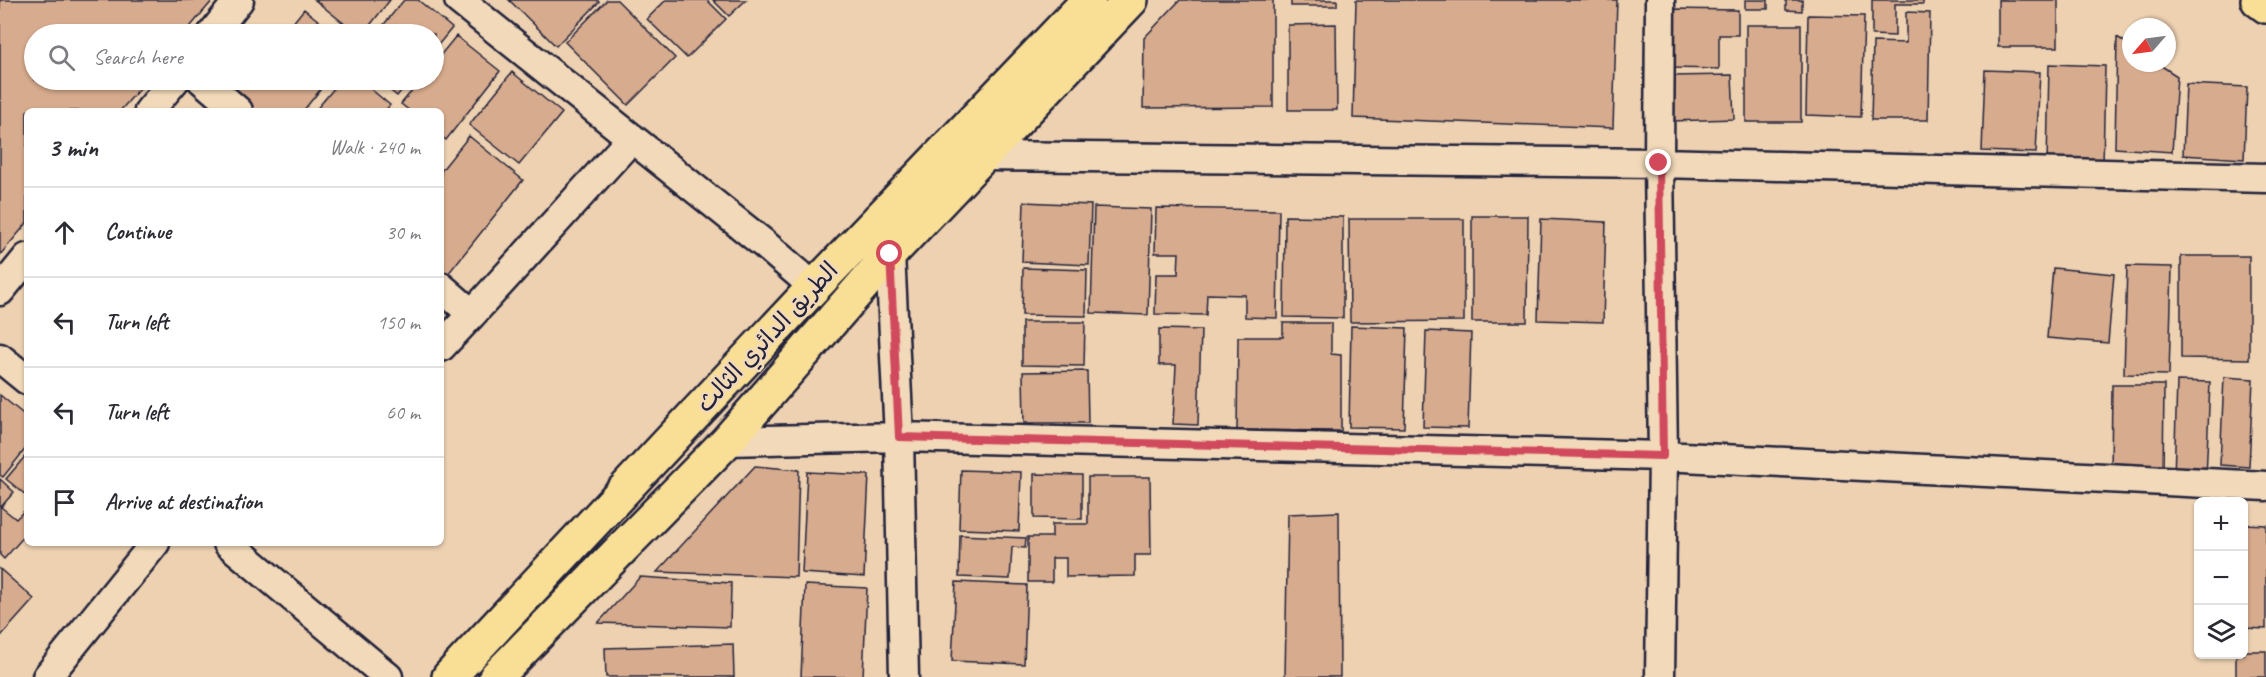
<!DOCTYPE html>
<html lang="en">
<head>
<meta charset="utf-8">
<style>
	:root { --surface:#fff; --page:#f2f2f3; --text:#2b2b33; --muted:#7c7c81; --line:#e1e1e2 }
	body { margin:0; font-family:Caveat,"Playpen Sans Arabic",sans-serif; background:var(--page); color:var(--text) }
	.controls { position:absolute; right:18px; bottom:18px; display:grid; overflow:hidden; border-radius:9px; box-shadow:0 2px 4px #0004 }
	.controls button { width:54px; height:54px; display:grid; place-items:center; padding:0; border:0; border-bottom:2px solid var(--line); background:var(--surface); color:var(--text); font:30px sans-serif }
	.compass { position:absolute; left:2122px; top:18px; width:54px; height:54px; border-radius:50%; background:var(--surface); box-shadow:0 2px 4px #0004; rotate:242deg }
	.stop { position:absolute; width:18px; height:18px; margin:-14px; border:4px solid #d1495b; border-radius:50%; background:#fff }
	.stop.end { background:#d1495b; border-color:#fff; box-shadow:0 2px 6px #0008 }
	.list { margin:0; padding:0; list-style:none }
	h2 { display:flex; justify-content:space-between; align-items:center; height:78px; margin:0; padding:0 24px; font-size:26px }
	h2 small { font-size:20px; font-weight:400; color:var(--muted) }
	.list li { display:grid; grid-template-columns:39px 1fr auto; gap:18px; align-items:center; box-sizing:border-box; height:90px; padding:0 24px; border-top:2px solid var(--line) }
	.list b { display:block; font-size:22px; white-space:nowrap }
	.list em { font-size:20px; font-style:normal; color:var(--muted) }
	.icon { flex:none; width:33px; height:33px; fill:none; stroke:currentColor; stroke-width:2; stroke-linecap:round; stroke-linejoin:round }
	.map { position:relative; flex:none; width:2266px; height:677px; overflow:hidden }
	.search { position:absolute; background:var(--surface); box-shadow:0 2px 4px #0004; left:24px; top:24px; width:420px; height:66px; display:flex; align-items:center; gap:15px; box-sizing:border-box; padding:0 21px; border-radius:33px; color:var(--muted); font-size:22px }
	.panel { position:absolute; background:var(--surface); box-shadow:0 2px 4px #0004; left:24px; top:108px; width:420px; height:438px; border-radius:9px }
	.map>svg:first-child { display:block }
	.building { fill:#d7ab8d; stroke:#22223b; stroke-width:1.5 }
	.lines { fill:none; stroke-linecap:round; stroke-linejoin:round }
	.street-casing { stroke:#22223b; stroke-width:33 }
	.primary-casing { stroke:#22223b; stroke-width:38 }
	.highway-casing { stroke:#22223b; stroke-width:38 }
	.street { stroke:#f1d9b9; stroke-width:28 }
	.primary { stroke:#f9df96; stroke-width:33 }
	.highway { stroke:#f9df96; stroke-width:33 }
	.route { stroke:#d1495b; stroke-width:8 }
	.labels { text-anchor:middle; stroke-width:5; stroke-linejoin:round; paint-order:stroke }
	.street-label { font-size:24px; fill:#22223b; stroke:#f1d9b9 }
</style>
</head>
<body>
<div class="map">
<svg width="2266" height="677" viewBox="0 0 2266 677">
	<rect width="100%" height="100%" fill="#edd1b1"/>
	<filter id="ink" filterUnits="userSpaceOnUse"><feTurbulence type="fractalNoise" baseFrequency=".0167" numOctaves="2"/><feDisplacementMap in="SourceGraphic" scale="12" xChannelSelector="R" yChannelSelector="G"/><feConvolveMatrix kernelMatrix="1 2 1 2 8 2 1 2 1" color-interpolation-filters="sRGB"/></filter>
	<g filter="url(#ink)">
		<path class="building" d="M0,0H213L184,34H34V80H147L120,111H27V223L0,255Z
			M315,0H390L363,34H357Z
			M404,0H418L452,28L434,50V34H376Z
			M509,0H597L599,2L556,46Z
			M607,0H617L675,58L628,105L565,42Z
			M666,0H707L726,19L687,58L647,19Z
			M713,0H746L729,16Z
			M1180,0H1273V107L1143,108L1144,38Z
			M1291,0H1337V6H1291Z
			M1356,0H1617L1613,128L1353,118Z
			M1745,0H1768V9H1745Z
			M1786,0H1802V11L1786,10Z
			M1872,0H1923V4H1895V36L1872,35Z
			M1998,0H2058V47H1998Z
			M304,9L335,34H284Z
			M1672,9L1738,10V35H1719V69L1672,68Z
			M1906,12L1930,13L1928,120H1871L1873,42L1906,43Z
			M1808,15L1864,16L1861,117L1806,115Z
			M1336,24L1337,110H1288V25Z
			M1746,25H1801V122H1746Z
			M456,36L500,71L446,140L441,136V111H410L401,104L421,80H434V63Z
			M2117,37L2131,46V63H2157L2177,76L2172,152L2115,148Z
			M2049,64L2105,66L2103,167L2047,166Z
			M1985,70L2040,72L2036,153L1982,151Z
			M512,72L562,113L519,165L469,125Z
			M1732,75L1734,119L1671,121L1670,76Z
			M222,80H308L320,90L303,111H247Z
			M341,80H360L390,105L385,111H315Z
			M377,80H410L397,96Z
			M2186,84L2247,87L2244,159L2183,155Z
			M469,136L523,180L448,274L441,268V171Z
			M1024,202L1091,205L1089,265L1022,262Z
			M1094,207L1151,209L1148,315L1091,313Z
			M1156,208L1279,210L1277,318L1245,317V295L1207,294L1206,315L1155,314L1156,274H1178L1179,253H1155Z
			M1285,216L1343,217V318L1284,317Z
			M1472,216H1528L1527,322H1472Z
			M1349,219H1464V321L1350,322Z
			M1541,219L1606,222L1603,322L1538,320Z
			M2181,256H2249V359L2181,358Z
			M2127,266L2172,267L2169,375L2124,374Z
			M1023,268L1087,270L1086,316L1022,315Z
			M2053,268L2114,274L2108,343L2047,338Z
			M1022,322H1085L1084,366L1022,365Z
			M1283,323H1331V354L1341,355V431L1237,430L1238,337H1283Z
			M1351,326L1407,328L1404,428L1349,427Z
			M1159,329L1201,330L1198,425L1173,424L1176,365H1159Z
			M1426,331L1471,333L1468,428L1423,427Z
			M1087,371L1088,423H1024L1023,372Z
			M2224,377L2253,379L2249,467L2220,465Z
			M2177,381L2210,382L2206,479L2174,478Z
			M2112,385H2164L2163,477L2111,476Z
			M0,395L27,417V447L3,477L0,475Z
			M27,454V496L6,479Z
			M755,466L799,470L796,577L657,572Z
			M961,470L1021,472L1019,531L959,529Z
			M807,472L869,475L864,577L802,573Z
			M1034,474L1082,475V519L1034,518Z
			M1088,477H1150L1151,555H1135V576L1066,577V558H1052V582H1028V537H1052V524H1088Z
			M0,479L14,492L1,507L16,519L23,512L27,515V533L4,559L0,555Z
			M1339,512L1340,677H1285L1288,514Z
			M2244,524L2266,525V629L2244,628Z
			M960,535L1026,538L1025,548L1012,547L1010,579L959,577Z
			M0,569L34,599L1,636L0,635Z
			M640,577L731,583L730,627L598,623Z
			M956,582L1027,585L1024,664L952,661Z
			M805,585L867,588L863,677H801Z
			M733,644L734,677H606L605,648Z
			M2244,651H2266V677H2236V654H2244Z"/>
		<g class="lines">
			<g class="street-casing">
				<path id="street" d="M459,0L763,243L814,287
					M1660,0L1659,163L1663,456L1660,677
					M212,34L239,0
					M202,80L238,111
					M149,111L175,80
					M982,156L1659,163L2266,178
					M890,254L899,437L904,677
					M441,287L472,314L441,347
					M0,291L27,258
					M472,314L632,138
					M0,358L27,380
					M727,441L899,437L1663,456L2266,486
					M228,543L388,677
					M47,677L155,543"/>
			</g>
			<g class="primary-casing">
				<path id="primary" d="M2258,0L2266,6"/>
			</g>
			<g class="highway-casing">
				<path id="highway" d="M449,677L814,287L1089,0
					M496,677L727,441L890,254L1131,0"/>
			</g>
			<use href="#street" class="street"/>
			<use href="#primary" class="primary"/>
			<use href="#highway" class="highway"/>
		</g>
	</g>
	<g class="lines" filter="url(#ink)">
		<path class="route" d="M890,254L899,437L1663,456L1659,163"/>
	</g>
	<g class="labels">
		<g class="street-label">
			<text transform="translate(767 337) rotate(-47)" y="8">الطريق الدائري الثالث</text>
		</g>
	</g>
</svg>
<div class="controls">
<button>+</button>
<button>−</button>
<button><svg class="icon" aria-label="layers" viewBox="0 0 24 24"><path d="M12 4l9 5-9 5-9-5zM3 14l9 5 9-5"/></svg></button>
</div>
<svg class="compass" viewBox="-18 -18 36 36"><path d="M0-13l5 13h-10z" fill="#e53935"/><path d="M0 13l5-13h-10z" fill="#7c7c81"/></svg>
<div class="stop" style="left:890px;top:254px"></div>
<div class="stop end" style="left:1659px;top:163px"></div>
<div class="search"><svg class="icon" aria-label="search" viewBox="0 0 24 24"><circle cx="10" cy="10" r="6"/><path d="M15 15l6 6"/></svg>Search here</div>
<section class="panel">
<h2>3 min<small>Walk · 240 m</small></h2>
<ul class="list">
<li><svg class="icon" aria-label="ahead" viewBox="0 0 24 24"><path d="M12 20V5M6 11l6-6 6 6"/></svg><div><b>Continue</b></div><em>30 m</em></li>
<li><svg class="icon" aria-label="left" viewBox="0 0 24 24"><path d="M17 20v-9H6M10 6l-5 5 5 5"/></svg><div><b>Turn left</b></div><em>150 m</em></li>
<li><svg class="icon" aria-label="left" viewBox="0 0 24 24"><path d="M17 20v-9H6M10 6l-5 5 5 5"/></svg><div><b>Turn left</b></div><em>60 m</em></li>
<li><svg class="icon" aria-label="arrive" viewBox="0 0 24 24"><path d="M6 21V4h12l-3 4 3 4H6"/></svg><div><b>Arrive at destination</b></div></li>
</ul>
</section>
</div>
</body>
</html>
